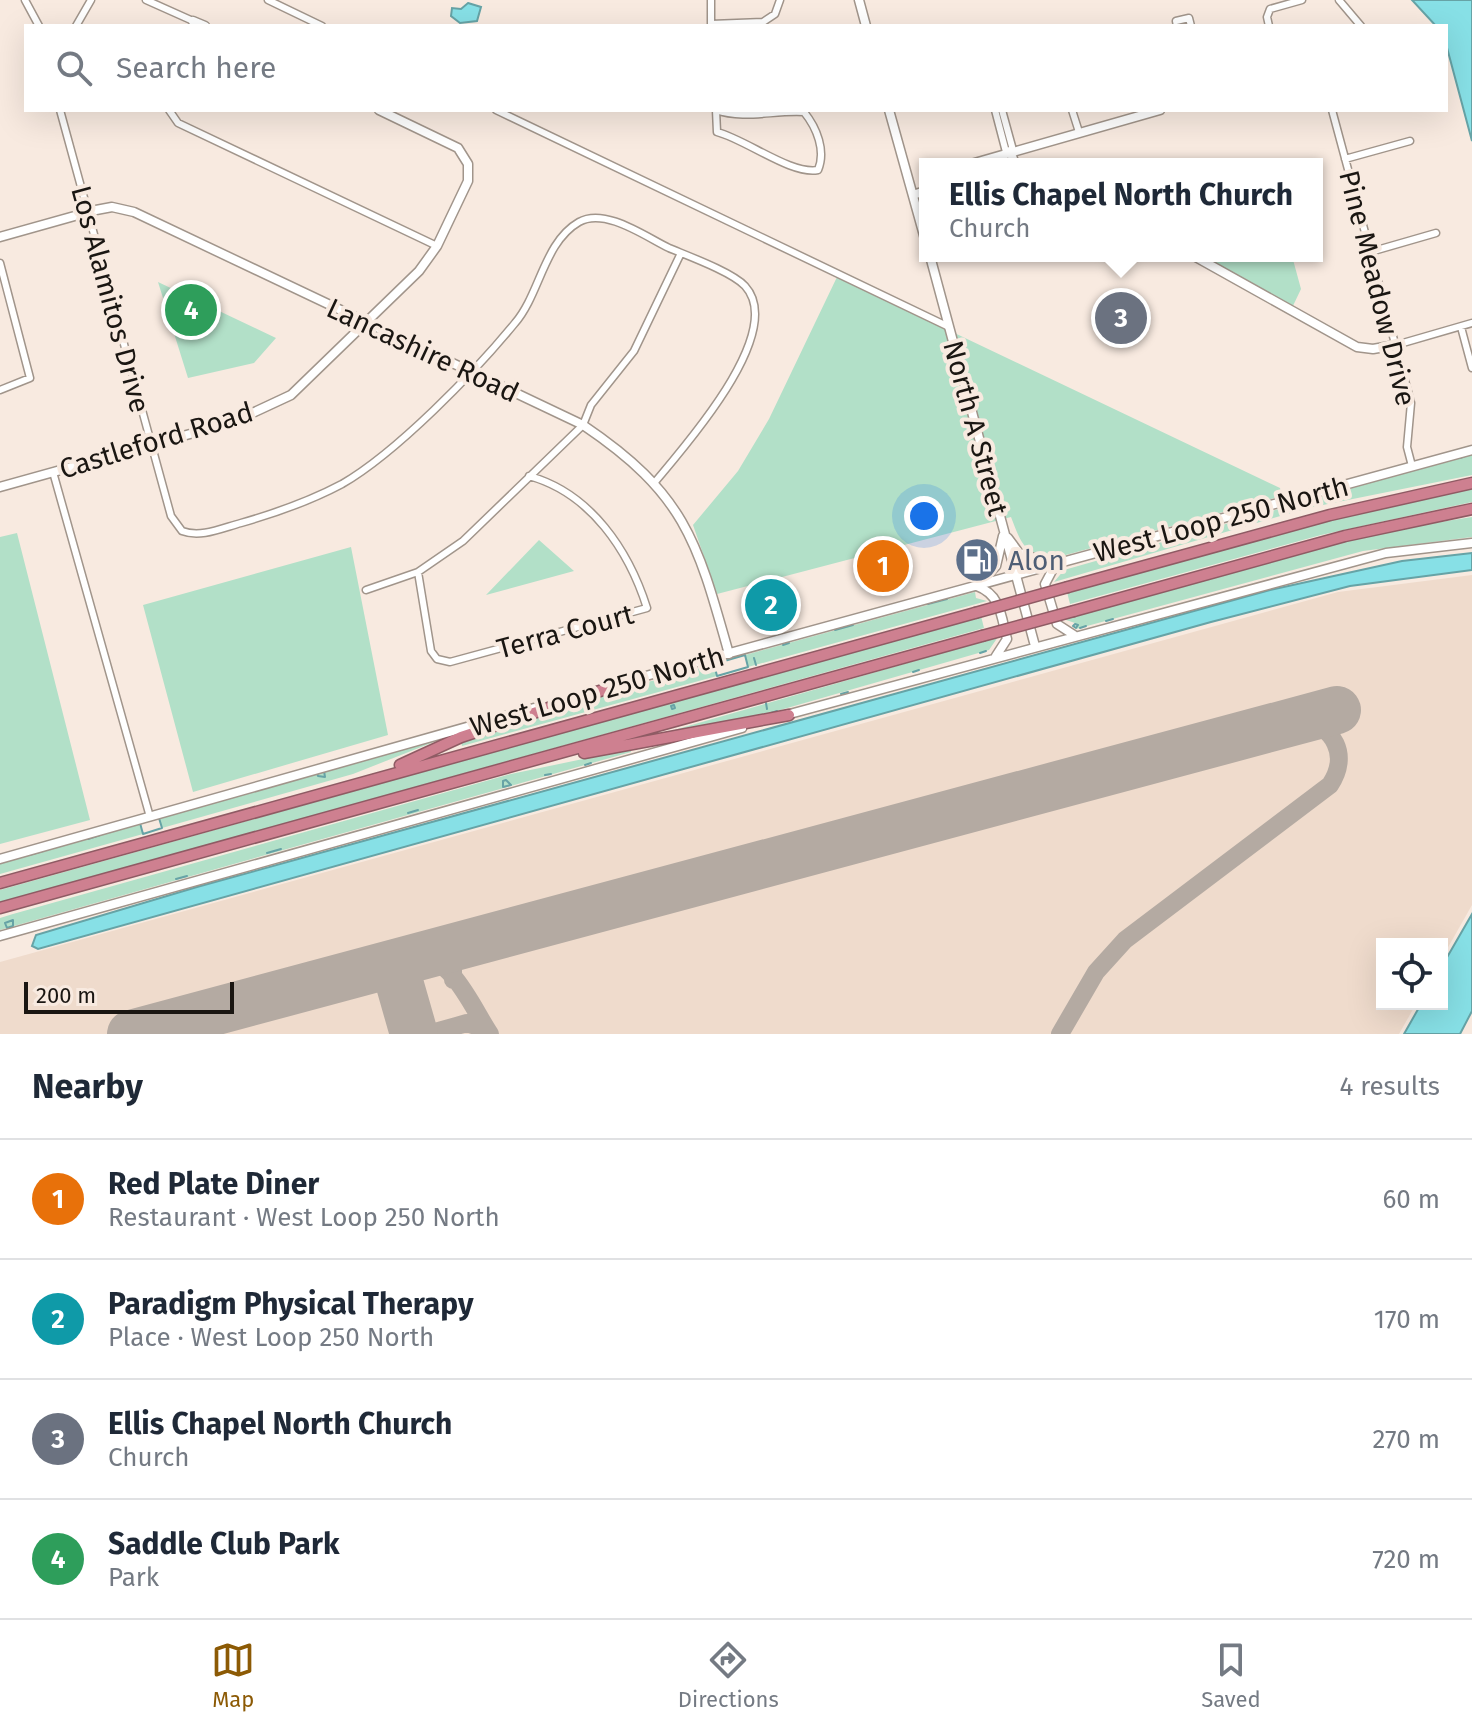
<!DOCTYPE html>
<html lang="en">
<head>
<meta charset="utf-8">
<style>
	:root { --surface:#fff; --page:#f2f2f3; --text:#1f2937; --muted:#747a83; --line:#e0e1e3; --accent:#8c5a05 }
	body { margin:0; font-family:"Fira Sans",sans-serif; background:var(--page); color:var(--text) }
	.controls { position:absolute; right:24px; bottom:24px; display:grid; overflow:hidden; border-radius:0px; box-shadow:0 8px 32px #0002 }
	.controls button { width:72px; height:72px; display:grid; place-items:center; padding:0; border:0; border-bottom:2px solid var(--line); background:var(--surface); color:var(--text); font:40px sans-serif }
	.scale { position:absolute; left:24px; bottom:20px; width:210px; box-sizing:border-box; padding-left:8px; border:4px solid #1a1612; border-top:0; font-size:22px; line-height:28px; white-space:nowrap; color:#1a1612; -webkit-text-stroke:6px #f8eae0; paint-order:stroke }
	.you { position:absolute; left:924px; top:516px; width:28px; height:28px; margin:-20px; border:6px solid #fff; border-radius:50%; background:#1a73e8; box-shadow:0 0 0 12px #1a73e833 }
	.badge { display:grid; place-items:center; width:52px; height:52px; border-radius:50%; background:var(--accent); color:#fff; font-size:26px; font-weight:700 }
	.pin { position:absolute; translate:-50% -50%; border:4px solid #fff; box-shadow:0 2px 8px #0006 }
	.popup { position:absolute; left:919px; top:158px; width:404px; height:104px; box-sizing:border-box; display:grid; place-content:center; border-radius:0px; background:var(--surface); filter:drop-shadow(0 2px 6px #0005); font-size:26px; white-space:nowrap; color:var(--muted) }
	.popup b { font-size:30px; color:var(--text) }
	.popup::after { content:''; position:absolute; left:50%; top:100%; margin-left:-16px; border:16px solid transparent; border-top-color:var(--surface) }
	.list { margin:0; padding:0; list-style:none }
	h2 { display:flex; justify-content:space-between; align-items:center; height:104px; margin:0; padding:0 32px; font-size:34px }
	h2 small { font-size:26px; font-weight:400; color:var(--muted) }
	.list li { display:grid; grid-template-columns:52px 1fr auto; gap:24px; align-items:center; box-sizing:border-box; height:120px; padding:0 32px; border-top:2px solid var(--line) }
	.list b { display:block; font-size:30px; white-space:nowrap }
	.list p { margin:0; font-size:26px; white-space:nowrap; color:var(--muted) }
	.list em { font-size:26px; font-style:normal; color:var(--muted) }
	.icon { flex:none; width:44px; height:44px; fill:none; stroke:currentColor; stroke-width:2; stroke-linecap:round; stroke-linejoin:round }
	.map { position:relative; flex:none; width:1472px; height:1034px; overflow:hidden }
	.search { position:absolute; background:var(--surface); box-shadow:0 8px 32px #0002; left:24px; right:24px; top:24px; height:88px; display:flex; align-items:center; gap:20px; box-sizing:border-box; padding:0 28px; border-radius:0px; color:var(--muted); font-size:30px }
	.sheet { height:584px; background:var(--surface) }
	nav { display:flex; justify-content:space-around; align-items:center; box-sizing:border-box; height:112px; border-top:2px solid var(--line); background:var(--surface); font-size:22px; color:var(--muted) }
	nav a { display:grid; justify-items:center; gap:4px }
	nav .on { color:var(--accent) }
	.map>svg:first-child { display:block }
	.built { fill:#efdbcc }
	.green { fill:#b2e0c8 }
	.water { fill:#87e0e6; stroke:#66a3a6; stroke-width:2 }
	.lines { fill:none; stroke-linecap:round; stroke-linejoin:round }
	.stream { stroke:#66a3a6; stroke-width:2 }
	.taxiway { stroke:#b4aaa2; stroke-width:18 }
	.runway { stroke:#b4aaa2; stroke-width:48 }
	.street-casing { stroke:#a1958b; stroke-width:9 }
	.secondary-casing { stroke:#a1958b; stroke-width:11 }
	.highway-casing { stroke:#8f5b64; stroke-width:13 }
	.street { stroke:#fff; stroke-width:6 }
	.secondary { stroke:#fff; stroke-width:8 }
	.highway { stroke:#ce8090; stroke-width:10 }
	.highway-bridge-casing { stroke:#8f5b64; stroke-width:13; stroke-linecap:butt }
	.highway-bridge { stroke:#ce8090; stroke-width:10 }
	.labels { text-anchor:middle; stroke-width:8; stroke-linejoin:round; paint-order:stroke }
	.street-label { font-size:28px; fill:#1a1612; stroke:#f8eae0 }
	.service-label { font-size:28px; fill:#4e5e75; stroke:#f8eae0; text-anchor:start }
</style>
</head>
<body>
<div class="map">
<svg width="1472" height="1034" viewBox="0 0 1472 1034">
	<rect width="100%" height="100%" fill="#f8eae0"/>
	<path class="built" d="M1472,575V905L1442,958V944H1382V1004H1416L1399,1034H0V962L1338,592Z"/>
	<path class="green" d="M1201,256H1292L1301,289L1291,310Z
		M837,277L1280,488L1282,496L1051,559C1024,556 1020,540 1011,517L717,594L693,525L738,471L769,419Z
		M158,282L276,338L254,363L188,378Z
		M1472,454V475L1308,508L1054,582L1064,570Z
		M1472,489V502L1321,535L1070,604L1067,592L1303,526Z
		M1472,517V537L1363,551L1076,629L1075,623L1063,619C1198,581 1333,537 1472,517Z
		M17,533L90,820L0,844V537Z
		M539,540L574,571L486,595Z
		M351,547L388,735L193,792L143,605Z
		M975,592L976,598L987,601L748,667L745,655Z
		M981,616L984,628L0,903V890Z
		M998,637L989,650L756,717L675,734L674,730Z
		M714,664L717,676L462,746L461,742L589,698Z
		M449,736L353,774L162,828L159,818Z
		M631,749V752L0,930V918L13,914L511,774Z
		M140,823L143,834L0,874V863Z"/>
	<path class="water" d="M1412,0H1472V141L1446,44V26H1436Z
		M468,3L481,7L477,21L460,23L451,16L452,8L461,9Z
		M1472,553V570L1350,586L1211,622L38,949L32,946L36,935L197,887L1270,590L1402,561Z
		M1472,914V1011L1460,1034H1404L1421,1004H1442V966Z"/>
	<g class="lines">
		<path class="stream" d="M1460,458L1465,456
			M928,604L947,599
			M1106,621L1113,619
			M1075,624L1078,625L1076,628L1073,626Z
			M1080,628L1086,626
			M835,630L853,625
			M783,645L789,643
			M980,653L986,651
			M745,655L748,667L717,676L714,664Z
			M754,658L756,665
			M913,672L919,670
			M656,680L662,678
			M841,694L848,692
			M766,703L767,709
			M674,705L675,708L672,709L671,706Z
			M771,713L777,711
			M585,765L591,763
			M324,771L325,777L318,776L317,773Z
			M545,775L551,774
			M506,780L511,785L503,787V781Z
			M408,813L418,810
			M159,818L162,828L143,834L140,823Z
			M88,839L100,835
			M267,853L281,849
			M29,855L43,851
			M176,879L187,876
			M13,920V926L7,928L5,923Z"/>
		<path class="taxiway" d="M418,957C452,956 473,1009 490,1034
			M453,980V959L464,945
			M400,985L403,969L417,957
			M428,1034L467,1023L487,1030
			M1060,1034L1096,972L1125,940L1330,785C1350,755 1334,726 1301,720"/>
		<path class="runway" d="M400,985L414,1034
			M131,1034L1337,710"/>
		<g class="street-casing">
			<path id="street" d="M25,0L39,26
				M146,0L193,21
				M268,0L322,26
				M711,0V26
				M1339,0L1361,26
				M711,24L763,22L775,14L780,0
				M76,26L91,0
				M1177,26L1176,21L1189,18L1191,26
				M1269,26L1267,17L1270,9L1302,0
				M60,110L171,516L182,531C201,538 222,528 241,523C276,513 310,501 342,484C396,453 475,372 515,323C540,294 544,242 579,222C605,207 646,237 669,248C688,256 732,272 745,286C787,332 685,446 655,482
				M169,110L178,123L437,246
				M496,110L949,327
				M716,110C744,120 774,110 804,112C817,128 826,151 818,170C791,175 747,140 717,132Z
				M995,110L1006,152
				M1002,110L1013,150
				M1072,110L1079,132
				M1332,110L1411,403L1407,447L1412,466
				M1345,159L1410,141
				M1370,252L1436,233
				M0,263L30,378L0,390
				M1461,327L1472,368
				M1396,345L1472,323
				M53,472L150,817
				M418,572L431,651L437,659L450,662L647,608C629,551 591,493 529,476
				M366,590L418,572L463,541L583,425L591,405L634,351L681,253"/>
		</g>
		<g class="secondary-casing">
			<path id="secondary" d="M859,0L866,26
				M193,21L205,26
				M889,110L925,239
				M1010,151L1015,164
				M971,164L1160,110
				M913,195L925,191
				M0,237L96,210L112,207L134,212L583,425C685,494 697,540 729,654
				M930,256L1035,646
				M1194,256L1357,347L1373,349L1396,345
				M0,487L233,422L291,395L419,271L437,246L468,181V164L458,148L379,110
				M1008,538L1019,553L1049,563
				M1054,567L1045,584L1057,624L1074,635
				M980,583L996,566L1003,536
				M977,586C1001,595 1001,616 1007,639L996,656
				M624,682L1472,450
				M786,715L1386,553L1472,543
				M0,859L534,708
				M0,936L742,728"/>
		</g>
		<g class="highway-casing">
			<path id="highway" d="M1068,587L1330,515L1472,483
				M1074,611L1345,536L1472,509
				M584,753L789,715
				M400,765L461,737L627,682
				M0,883L975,613
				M0,908L982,636"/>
		</g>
		<use href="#street" class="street"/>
		<use href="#secondary" class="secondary"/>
		<use href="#highway" class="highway"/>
		<g class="highway-bridge-casing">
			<path id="highway-bridge" d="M975,613L1068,587
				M982,636L1074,611"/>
		</g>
		<use href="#highway-bridge" class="highway-bridge"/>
	</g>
	<defs>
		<g id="fuel-disc" transform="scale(2.3)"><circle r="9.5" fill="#5c6f8a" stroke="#f8eae0"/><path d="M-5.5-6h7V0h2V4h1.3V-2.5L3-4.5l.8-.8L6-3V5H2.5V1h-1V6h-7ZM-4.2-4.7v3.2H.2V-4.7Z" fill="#fff"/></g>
	</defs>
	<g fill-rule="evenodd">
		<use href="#fuel-disc" x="977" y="560"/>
	</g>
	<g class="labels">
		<g class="street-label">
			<text transform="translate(1378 288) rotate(76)" y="10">Pine Meadow Drive</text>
			<text transform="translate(111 299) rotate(75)" y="10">Los Alamitos Drive</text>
			<text transform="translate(423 350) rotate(25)" y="10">Lancashire Road</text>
			<text transform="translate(976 428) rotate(75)" y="10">North A Street</text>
			<text transform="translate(156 440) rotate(-17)" y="10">Castleford Road</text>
			<text transform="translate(1221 519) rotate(-15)" y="10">West Loop 250 North</text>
			<text transform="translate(565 631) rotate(-15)" y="10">Terra Court</text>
			<text transform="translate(597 691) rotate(-16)" y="10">West Loop 250 North</text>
		</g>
		<g class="service-label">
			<text x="1008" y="570">Alon</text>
		</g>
	</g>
</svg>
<div class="controls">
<button><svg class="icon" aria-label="locate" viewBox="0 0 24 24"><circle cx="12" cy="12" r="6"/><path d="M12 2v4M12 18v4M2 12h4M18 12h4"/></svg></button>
</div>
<div class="scale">200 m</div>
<div class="you"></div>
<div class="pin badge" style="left:883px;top:566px;background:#e8710a">1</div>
<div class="pin badge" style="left:771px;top:605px;background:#0f9aa8">2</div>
<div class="pin badge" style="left:1121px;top:318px;background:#6b7280">3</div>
<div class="popup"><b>Ellis Chapel North Church</b>Church</div>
<div class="pin badge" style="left:191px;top:310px;background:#2e9e5b">4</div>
<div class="search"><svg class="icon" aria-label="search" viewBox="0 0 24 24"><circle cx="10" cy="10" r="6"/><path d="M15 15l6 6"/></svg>Search here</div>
</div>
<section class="sheet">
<h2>Nearby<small>4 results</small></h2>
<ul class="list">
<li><span class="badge" style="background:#e8710a">1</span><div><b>Red Plate Diner</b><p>Restaurant · West Loop 250 North</p></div><em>60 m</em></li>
<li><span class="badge" style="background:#0f9aa8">2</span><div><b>Paradigm Physical Therapy</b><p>Place · West Loop 250 North</p></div><em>170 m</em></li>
<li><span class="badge" style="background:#6b7280">3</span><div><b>Ellis Chapel North Church</b><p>Church</p></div><em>270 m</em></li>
<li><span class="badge" style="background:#2e9e5b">4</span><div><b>Saddle Club Park</b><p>Park</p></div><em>720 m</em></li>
</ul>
</section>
<nav>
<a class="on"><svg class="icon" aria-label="map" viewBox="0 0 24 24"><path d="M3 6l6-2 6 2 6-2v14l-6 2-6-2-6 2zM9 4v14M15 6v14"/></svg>Map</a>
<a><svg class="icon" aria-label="directions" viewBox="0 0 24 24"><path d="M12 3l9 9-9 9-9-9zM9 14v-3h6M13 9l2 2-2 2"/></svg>Directions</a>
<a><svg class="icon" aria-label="saved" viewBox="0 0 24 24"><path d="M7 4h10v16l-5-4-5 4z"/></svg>Saved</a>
</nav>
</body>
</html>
